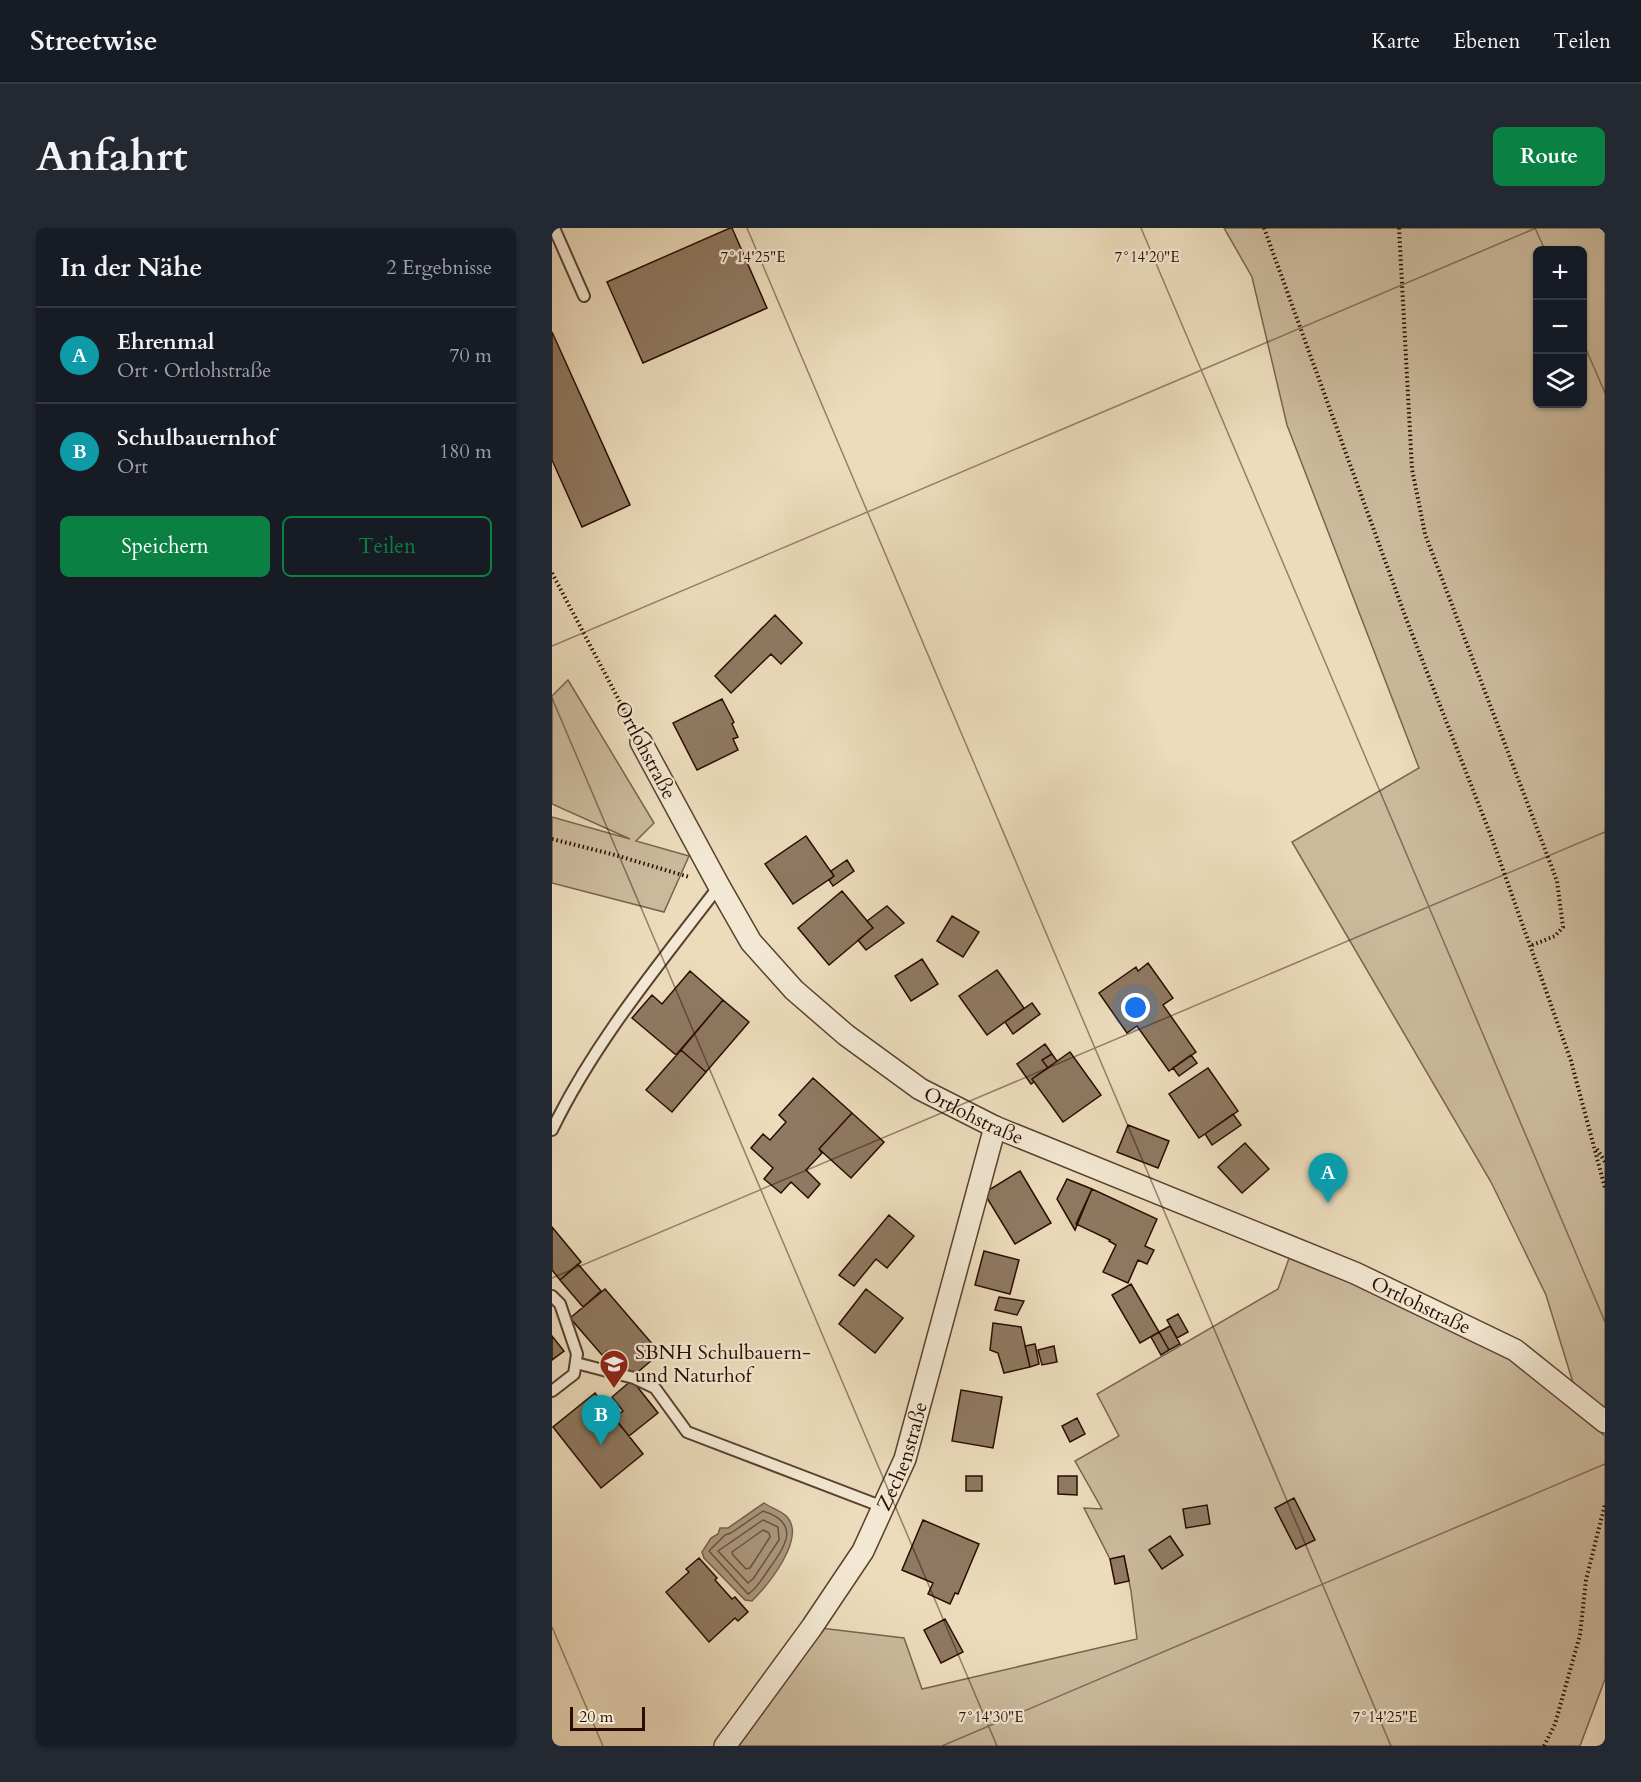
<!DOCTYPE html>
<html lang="de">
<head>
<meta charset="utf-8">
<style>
	:root { --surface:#171b24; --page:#242831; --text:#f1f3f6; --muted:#9ea1a6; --line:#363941; --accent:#0b8043 }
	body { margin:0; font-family:Cardo,serif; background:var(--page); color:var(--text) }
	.controls { position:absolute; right:18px; top:18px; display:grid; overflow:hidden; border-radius:9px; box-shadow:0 2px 4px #0004 }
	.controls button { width:54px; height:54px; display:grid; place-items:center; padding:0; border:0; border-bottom:2px solid var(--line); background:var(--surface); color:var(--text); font:30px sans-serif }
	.scale { position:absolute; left:18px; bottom:15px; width:75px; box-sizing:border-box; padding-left:6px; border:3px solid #2a0d00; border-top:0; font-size:16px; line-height:21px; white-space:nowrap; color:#2a0d00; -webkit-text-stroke:4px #f3e8d3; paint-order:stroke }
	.you { position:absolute; left:584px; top:780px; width:21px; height:21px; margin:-15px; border:4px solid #fff; border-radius:50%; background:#1a73e8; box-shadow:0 0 0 9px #1a73e833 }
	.badge { display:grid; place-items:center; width:39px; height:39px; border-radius:50%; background:var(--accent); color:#fff; font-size:20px; font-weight:700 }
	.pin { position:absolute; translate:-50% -50px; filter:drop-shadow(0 2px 3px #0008) }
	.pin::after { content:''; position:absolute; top:32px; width:21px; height:18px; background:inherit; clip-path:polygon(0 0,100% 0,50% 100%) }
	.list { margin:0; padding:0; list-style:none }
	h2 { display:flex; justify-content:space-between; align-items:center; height:78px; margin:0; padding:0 24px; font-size:26px }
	h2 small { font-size:20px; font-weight:400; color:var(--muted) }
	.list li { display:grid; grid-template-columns:39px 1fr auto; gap:18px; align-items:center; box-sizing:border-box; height:96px; padding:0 24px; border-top:2px solid var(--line) }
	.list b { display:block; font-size:22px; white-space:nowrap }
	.list p { margin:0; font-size:20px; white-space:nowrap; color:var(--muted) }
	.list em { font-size:20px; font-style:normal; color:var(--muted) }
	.actions { display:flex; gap:12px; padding:18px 24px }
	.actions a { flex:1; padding:14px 0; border:2px solid var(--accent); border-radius:9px; text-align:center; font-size:21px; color:var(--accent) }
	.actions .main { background:var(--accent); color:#fff }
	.icon { flex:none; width:33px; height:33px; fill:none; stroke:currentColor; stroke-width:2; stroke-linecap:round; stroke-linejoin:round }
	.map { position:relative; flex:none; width:1053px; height:1518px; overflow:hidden; border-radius:9px }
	header { display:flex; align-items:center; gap:36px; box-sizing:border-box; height:84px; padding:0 30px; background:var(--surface); border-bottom:2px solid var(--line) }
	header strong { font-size:28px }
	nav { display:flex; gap:33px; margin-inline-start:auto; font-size:21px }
	.intro { display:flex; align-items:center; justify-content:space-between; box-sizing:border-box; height:144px; padding:0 36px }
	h1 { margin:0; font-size:42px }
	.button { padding:15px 27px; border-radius:9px; background:var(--accent); color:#fff; font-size:21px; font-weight:700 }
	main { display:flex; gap:36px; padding:0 36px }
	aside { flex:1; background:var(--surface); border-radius:9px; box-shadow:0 2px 4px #0004 }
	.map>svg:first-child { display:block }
	.green { fill:#cbb99c; stroke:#7a634e; stroke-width:1.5; fill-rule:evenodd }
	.water { fill:#aa967c; stroke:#775f4a; stroke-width:1.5 }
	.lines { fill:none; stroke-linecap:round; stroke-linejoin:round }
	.shore { stroke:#6a523e; stroke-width:1.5 }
	.building { fill:#8f7962; stroke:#2a0d00; stroke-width:1.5 }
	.lane-casing { stroke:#5a412f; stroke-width:14 }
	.street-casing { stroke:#5a412f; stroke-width:24 }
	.path { stroke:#2a0d00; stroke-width:4; stroke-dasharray:1.5 3; stroke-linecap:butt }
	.lane { stroke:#f3e8d3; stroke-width:10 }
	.street { stroke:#f3e8d3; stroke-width:21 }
	.ticks { fill:none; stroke:#2a0d00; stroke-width:1.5; stroke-opacity:0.45 }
	.labels { text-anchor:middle; stroke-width:4.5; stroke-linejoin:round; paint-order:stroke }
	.street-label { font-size:20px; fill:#2a0d00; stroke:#f3e8d3 }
	.poi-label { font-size:20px; fill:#2a0d00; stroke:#f3e8d3; text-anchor:start }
	.ticks-label { font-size:15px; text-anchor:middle; fill:#2a0d00; stroke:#f3e8d3; stroke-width:4.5; stroke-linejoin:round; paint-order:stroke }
</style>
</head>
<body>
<header>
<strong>Streetwise</strong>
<nav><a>Karte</a><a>Ebenen</a><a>Teilen</a></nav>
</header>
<div class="intro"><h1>Anfahrt</h1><a class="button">Route</a></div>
<main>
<aside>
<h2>In der Nähe<small>2 Ergebnisse</small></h2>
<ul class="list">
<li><span class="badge" style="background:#0f9aa8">A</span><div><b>Ehrenmal</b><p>Ort · Ortlohstraße</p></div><em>70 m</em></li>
<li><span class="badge" style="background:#0f9aa8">B</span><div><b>Schulbauernhof</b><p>Ort</p></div><em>180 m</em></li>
</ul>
<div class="actions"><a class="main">Speichern</a><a>Teilen</a></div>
</aside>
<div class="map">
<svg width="1053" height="1518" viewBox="0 0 1053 1518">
	<rect width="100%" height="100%" fill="#ecdcbc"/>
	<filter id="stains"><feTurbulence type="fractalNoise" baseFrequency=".00333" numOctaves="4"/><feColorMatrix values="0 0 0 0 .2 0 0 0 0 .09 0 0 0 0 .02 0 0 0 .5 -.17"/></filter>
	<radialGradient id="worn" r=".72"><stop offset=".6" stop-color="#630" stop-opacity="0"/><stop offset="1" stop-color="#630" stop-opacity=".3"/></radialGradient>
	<path class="green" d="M672,0H1053V1184L1022,1158L994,1067L939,954L740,614L867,540L735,197L700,49ZM986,22H1030V176H986Z
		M16,452L102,595L84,613L137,628L112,684L0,655V589L78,611L0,576V468Z
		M740,1022L962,1124L1025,1186L1053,1208V1451L1028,1518H173L260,1399L352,1410L370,1461L585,1411L579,1363L572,1328L558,1331L532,1280L550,1281L523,1233L567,1208L545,1166L726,1061Z"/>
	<path class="water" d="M212,1275C219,1280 232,1284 236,1290C253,1312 216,1357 200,1373L193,1372L152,1330L150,1324L159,1310L166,1306L168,1300H176Z"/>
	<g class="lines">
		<path class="shore" d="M211,1283C249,1295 234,1317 217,1341C211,1349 205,1361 196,1366L157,1323L173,1307L179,1305Z
			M211,1292L226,1299L227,1312L201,1351L196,1355L166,1323Z
			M211,1302L217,1305L218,1309L198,1340L194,1341L181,1327L180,1324Z"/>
	</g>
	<path class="building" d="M178,0H180L215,80L91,135L55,54Z
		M0,104L78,277L30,299L0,232Z
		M223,387L250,415L229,436L219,426L179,465L163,448Z
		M170,471L182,494L180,496L186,509L181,511L186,522L145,542L121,495Z
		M254,608L282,648L241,676L213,636Z
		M295,632L302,643L281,658L277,652L282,648L279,643Z
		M290,663L321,700L277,737L246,700Z
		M335,678L352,695L314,722L306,712L321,700L315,693Z
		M400,688L427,704L411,729L385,713Z
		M370,731L386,756L359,773L343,748Z
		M596,735L621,770L611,777L644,824L617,843L585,798L575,805L547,765L584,739L586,743Z
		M445,742L472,780L435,807L407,768Z
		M138,743L171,772L124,827L80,790L100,767L110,776Z
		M171,772L197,794L154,844L129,822Z
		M480,775L488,786L461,806L453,794Z
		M493,816L500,826L490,832L496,840L480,851L482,854L479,856L465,836Z
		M129,822L154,844L120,884L94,862Z
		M518,824L549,867L511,894L480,851Z
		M500,826L505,833L496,840L490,832Z
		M639,827L645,835L627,848L621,840Z
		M656,840L686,883L647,910L617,866Z
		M261,850L300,885L267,921L270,925L254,942L268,956L256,970L239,954L229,965L212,951L221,940L199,920L211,906L218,912L234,894L227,887Z
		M300,885L332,914L299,950L267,921Z
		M681,886L689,897L660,917L653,906Z
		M576,897L617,913L606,940L565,924Z
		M693,915L717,941L690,965L666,939Z
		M468,943L499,995L463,1016L432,965Z
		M515,951L540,961L523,1002L505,971Z
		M540,961L605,991L593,1018L602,1022L595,1036L586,1032L576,1055L551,1044L564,1017L557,1013L558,1012L524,996Z
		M337,987L362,1008L335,1040L324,1031L302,1058L287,1047Z
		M0,999L29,1034L8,1052L0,1042Z
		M432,1023L467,1032L458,1066L423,1057Z
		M26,1036L49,1063L31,1079L8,1052Z
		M579,1056L607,1104L588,1115L560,1067Z
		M53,1061L108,1125L79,1150L55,1123L50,1127L18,1090Z
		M314,1061L351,1090L323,1125L287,1096Z
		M447,1069L472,1073L465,1087L443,1082Z
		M626,1086L636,1104L625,1110L615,1092Z
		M441,1095L469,1099L478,1139L452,1145L446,1125L438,1122Z
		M618,1098L628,1116L617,1122L607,1104Z
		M607,1104L617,1122L609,1127L599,1109Z
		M0,1108L12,1123L0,1132Z
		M483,1116L487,1136L478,1139L473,1118Z
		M502,1118L505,1134L490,1137L486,1122Z
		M80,1152L106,1185L77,1208L62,1190L71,1183L60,1169Z
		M409,1162L450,1169L441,1220L400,1213Z
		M43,1165L91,1226L49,1260L1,1199Z
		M525,1190L533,1206L518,1214L510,1198Z
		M414,1248H430V1263H414Z
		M506,1248H525V1267L506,1266Z
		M742,1270L763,1312L744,1321L723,1280Z
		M655,1277L658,1296L634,1300L631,1281Z
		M371,1292L427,1316L406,1366L403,1365L398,1376L376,1366L381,1355L350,1342Z
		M618,1308L631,1327L610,1341L597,1322Z
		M572,1328L577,1353L563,1356L558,1331Z
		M147,1330L165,1350L163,1352L180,1371L183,1369L196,1384L186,1393L183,1390L157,1414L114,1364L137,1344L134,1341Z
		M393,1391L411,1424L389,1435L372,1402Z"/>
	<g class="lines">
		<g class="lane-casing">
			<path id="lane" d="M2,0L32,68
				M0,902C43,813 107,737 167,658
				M0,1068L8,1076L25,1126L22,1146L0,1163
				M24,1135L82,1150L103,1160L135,1204L331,1279"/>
		</g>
		<g class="street-casing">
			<g id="street">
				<path id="s1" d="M89,514L167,658L199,714L242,762L294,807L368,861L443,899L803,1045L963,1122L1053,1194"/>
				<path id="s2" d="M173,1518L260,1399L311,1323L353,1231L443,899"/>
			</g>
		</g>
		<path class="path" d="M712,0L855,393L939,608L1019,833L1053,960
			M847,0L860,241L873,306L1005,653L1011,699L1003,708L978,718
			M0,345L79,495
			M0,611L63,627L137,649
			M1045,921L1053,934
			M992,1518L1003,1496L1028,1407L1034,1352L1053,1276"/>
		<use href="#lane" class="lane"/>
		<use href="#street" class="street"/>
	</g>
	<path class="ticks" d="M195,0L839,1518M589,0L1053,1094M983,0L993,22M1030,112L1053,165M0,418L984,0M0,470L445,1518M0,1050L1053,604M0,1399L51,1518M390,1518L1053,1236"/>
	<defs>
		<g id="school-pin" transform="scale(1.5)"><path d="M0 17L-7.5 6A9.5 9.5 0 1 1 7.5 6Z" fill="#8f2418" stroke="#f3e8d3"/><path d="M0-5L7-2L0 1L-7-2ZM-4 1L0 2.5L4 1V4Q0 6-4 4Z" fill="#fff"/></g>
	</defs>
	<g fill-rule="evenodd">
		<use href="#school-pin" x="62" y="1136"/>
	</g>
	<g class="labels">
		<g class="street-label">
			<text transform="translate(94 522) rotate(62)" y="7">Ortlohstraße</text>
			<text dy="7" stroke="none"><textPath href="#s1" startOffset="513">Ortlohstraße</textPath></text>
			<text dy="7" stroke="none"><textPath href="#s1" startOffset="999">Ortlohstraße</textPath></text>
			<text dy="7" stroke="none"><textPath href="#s2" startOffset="342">Zechenstraße</textPath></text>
		</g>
		<g class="poi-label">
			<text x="83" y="1131">SBNH Schulbauern-<tspan x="83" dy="23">und Naturhof</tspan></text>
		</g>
	</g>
	<g class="ticks-label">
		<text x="201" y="34">7°14'25"E</text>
		<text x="595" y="34">7°14'20"E</text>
		<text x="439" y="1494">7°14'30"E</text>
		<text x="833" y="1494">7°14'25"E</text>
	</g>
	<rect width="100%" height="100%" filter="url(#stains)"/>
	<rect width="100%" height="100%" fill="url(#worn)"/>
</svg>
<div class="controls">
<button>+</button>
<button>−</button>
<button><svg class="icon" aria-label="layers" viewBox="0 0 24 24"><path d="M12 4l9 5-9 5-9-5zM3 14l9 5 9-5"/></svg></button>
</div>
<div class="scale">20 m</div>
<div class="you"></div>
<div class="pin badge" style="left:776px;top:975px;background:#0f9aa8">A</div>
<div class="pin badge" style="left:49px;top:1217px;background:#0f9aa8">B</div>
</div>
</main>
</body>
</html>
